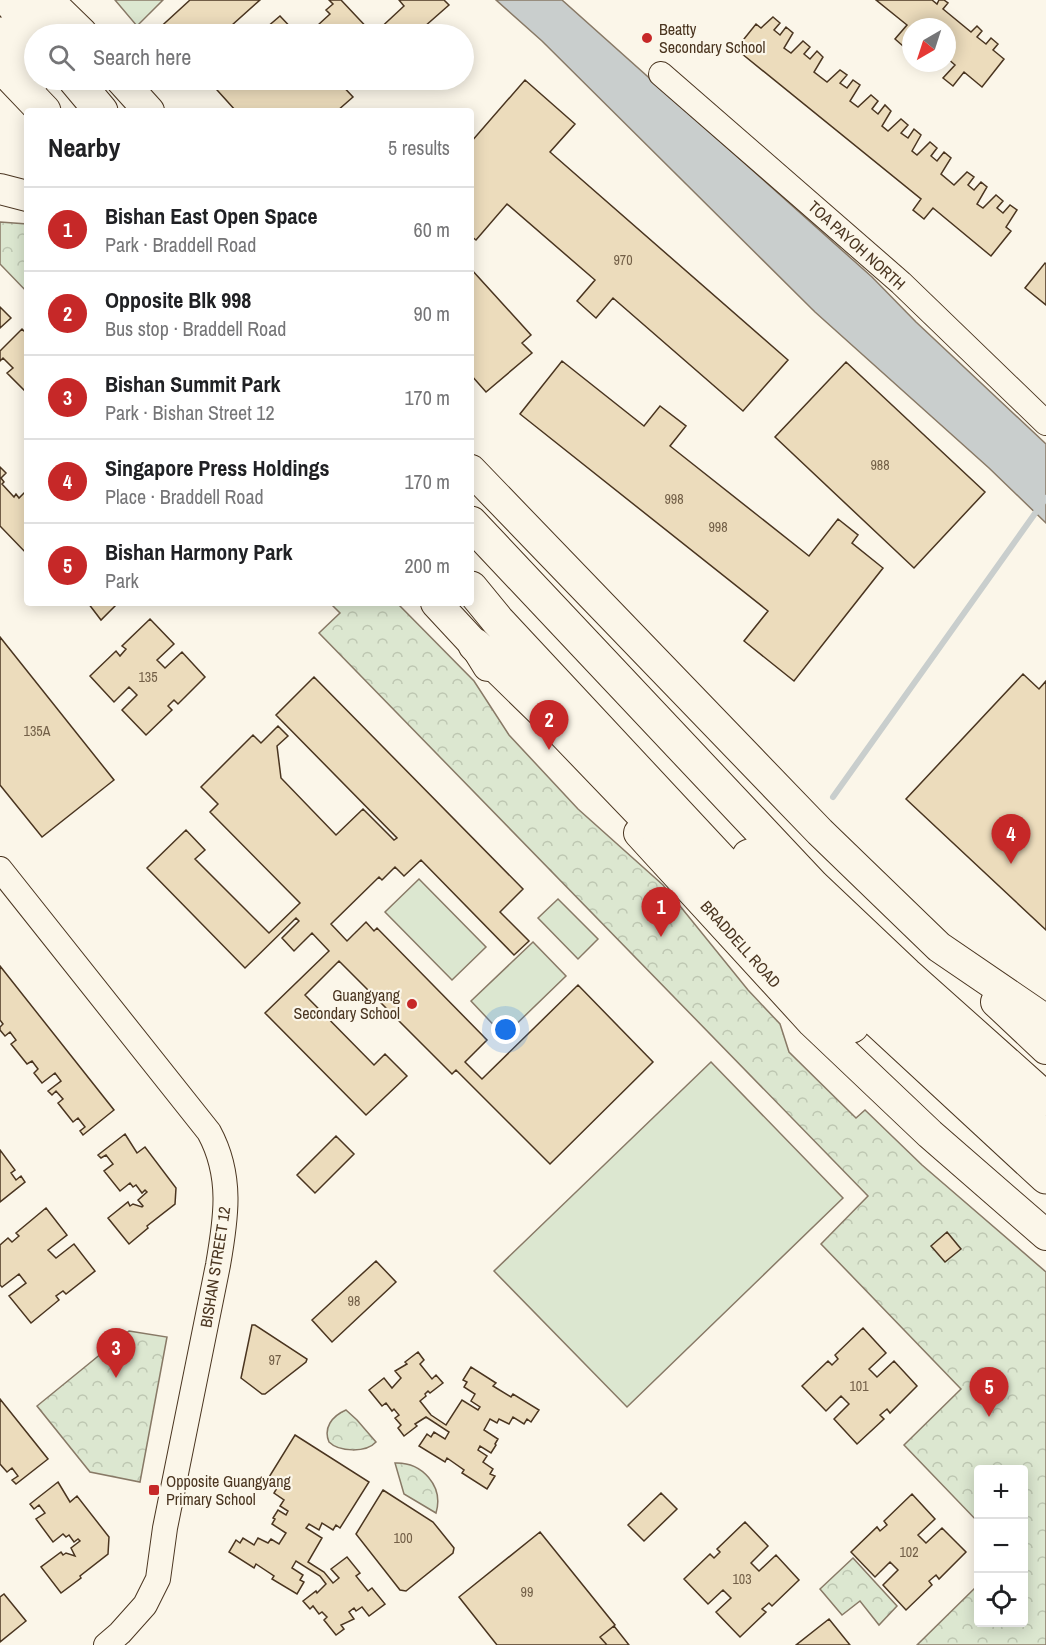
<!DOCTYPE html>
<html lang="en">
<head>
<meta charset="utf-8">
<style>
	:root { --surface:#fff; --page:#f6f6f6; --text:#202124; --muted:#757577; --line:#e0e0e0; --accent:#c62828 }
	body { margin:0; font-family:"Archivo Narrow",sans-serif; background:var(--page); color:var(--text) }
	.controls { position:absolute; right:18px; bottom:18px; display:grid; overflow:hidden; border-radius:6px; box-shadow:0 3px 15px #0003 }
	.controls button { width:54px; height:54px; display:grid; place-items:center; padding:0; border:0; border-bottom:2px solid var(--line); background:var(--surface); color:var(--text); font:30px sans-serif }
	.compass { position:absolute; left:902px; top:18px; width:54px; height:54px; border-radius:50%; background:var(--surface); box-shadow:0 3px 15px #0003; rotate:219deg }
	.you { position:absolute; left:506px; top:1030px; width:21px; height:21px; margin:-15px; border:4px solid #fff; border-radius:50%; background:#1a73e8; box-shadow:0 0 0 9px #1a73e833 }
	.badge { display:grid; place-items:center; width:39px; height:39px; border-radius:50%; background:var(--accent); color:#fff; font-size:20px; font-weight:700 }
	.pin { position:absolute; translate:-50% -50px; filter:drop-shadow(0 2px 3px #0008) }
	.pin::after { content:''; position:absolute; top:32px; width:21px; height:18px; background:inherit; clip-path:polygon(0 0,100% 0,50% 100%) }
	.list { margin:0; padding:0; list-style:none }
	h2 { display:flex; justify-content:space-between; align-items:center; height:78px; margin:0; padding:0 24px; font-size:26px }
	h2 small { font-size:20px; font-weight:400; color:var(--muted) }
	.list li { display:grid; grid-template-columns:39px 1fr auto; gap:18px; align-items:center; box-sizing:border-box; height:84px; padding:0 24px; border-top:2px solid var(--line) }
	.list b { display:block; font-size:22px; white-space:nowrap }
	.list p { margin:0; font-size:20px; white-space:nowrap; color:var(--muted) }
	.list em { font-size:20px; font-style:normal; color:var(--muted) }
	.icon { flex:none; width:33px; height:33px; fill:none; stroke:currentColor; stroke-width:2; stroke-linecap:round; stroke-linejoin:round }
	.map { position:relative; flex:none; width:1046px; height:1645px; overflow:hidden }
	.search { position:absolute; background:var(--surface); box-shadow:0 3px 15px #0003; left:24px; top:24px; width:450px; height:66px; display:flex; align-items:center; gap:15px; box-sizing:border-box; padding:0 21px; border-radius:33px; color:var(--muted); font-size:22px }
	.panel { position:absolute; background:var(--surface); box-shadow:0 3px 15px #0003; left:24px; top:108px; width:450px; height:498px; border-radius:6px }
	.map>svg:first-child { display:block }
	.green { fill:#dce7d0; stroke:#887966; stroke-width:1.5 }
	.forest { fill:url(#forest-crowns); stroke:#887966; stroke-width:1.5 }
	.water { fill:#c9cecd; stroke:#887966; stroke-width:1.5 }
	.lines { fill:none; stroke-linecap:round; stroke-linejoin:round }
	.stream { stroke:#c9cecd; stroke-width:6 }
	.building { fill:#ecdcbc; stroke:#4a3520; stroke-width:1.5 }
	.minor-casing { stroke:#4a3520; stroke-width:26 }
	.major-casing { stroke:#4a3520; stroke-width:32 }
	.highway-casing { stroke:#4a3520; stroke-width:35 }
	.minor { stroke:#fbf6e9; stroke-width:24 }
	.major { stroke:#fbf6e9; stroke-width:30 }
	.highway { stroke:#fbf6e9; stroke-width:33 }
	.poi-dot { fill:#c62828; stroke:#fbf6e9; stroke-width:2 }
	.labels { text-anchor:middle; stroke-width:4.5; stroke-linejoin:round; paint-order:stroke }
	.number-label { font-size:14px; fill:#725f47 }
	.poi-label { font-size:16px; fill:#4a3520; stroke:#fbf6e9; text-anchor:start }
	.street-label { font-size:16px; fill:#4a3520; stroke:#fbf6e9 }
</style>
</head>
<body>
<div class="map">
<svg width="1046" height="1645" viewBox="0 0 1046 1645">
	<defs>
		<pattern id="forest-crowns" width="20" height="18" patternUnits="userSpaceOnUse" patternTransform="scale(1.5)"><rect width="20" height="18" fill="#dce7d0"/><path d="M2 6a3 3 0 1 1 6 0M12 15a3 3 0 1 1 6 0" fill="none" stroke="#bec7b2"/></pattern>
	</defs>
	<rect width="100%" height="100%" fill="#fbf6e9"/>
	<path class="green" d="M115,0H163L137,26Z
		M419,879L486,947L452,980L385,912Z
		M558,899L598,939L578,959L538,918Z
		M533,942L566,976L504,1036L471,1001Z
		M711,1062L843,1198L627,1407L494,1271Z"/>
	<path class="forest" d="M0,222L27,224V292L0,264Z
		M330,603H397L474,681L509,735L578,809L663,885L748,990L780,1024L789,1052L856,1118L865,1110L922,1165L1046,1272V1645H917L978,1585V1622H1024V1470H978V1522L904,1445L961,1389L821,1244L868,1196L319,633L340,613Z
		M129,1331L167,1337L140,1482L90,1472L37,1406Z
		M346,1410L357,1420L376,1442C366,1453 339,1452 329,1442C323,1428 332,1416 346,1410Z
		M395,1463C422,1462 444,1486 436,1513L404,1494Z
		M853,1558L897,1606L879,1625L860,1601L842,1615L820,1589Z"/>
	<path class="water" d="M496,0H562L872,277L916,322L1046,444V523L989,468L815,312L542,41Z"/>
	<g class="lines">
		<path class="stream" d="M833,797L1046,498"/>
	</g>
	<path class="building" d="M190,0H260L222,34H155L154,33Z
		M329,0H341L373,34H326L318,25L330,14L326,10L333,4Z
		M399,0H444L449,5L416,34H374L404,6Z
		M876,0H932L937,4L939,0H944L948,3L943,9L971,32L977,26L982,31L977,37L986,44L991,38L998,44L993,50L1004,59L982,87L964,72L953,86L943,78L955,65L947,58V27H911V37L903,46L895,39L907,25Z
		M280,16L297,34H259Z
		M773,17L780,23L774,30L780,35L786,27L793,33L784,48L791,53L803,41L810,47L804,54L810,59L817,51L823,57L814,72L827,82L840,70L847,75L840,83L847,88L853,80L860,85L850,101L858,107L871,95L878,101L872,109L878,114L885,105L891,111L882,126L888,131L901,119L908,125L901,133L908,138L914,129L921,135L912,151L917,155L930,142L937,148L931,156L937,161L944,152L951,158L941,174L954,185L967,172L974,177L968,185L974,190L981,182L987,187L977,204L983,208L996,195L1003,201L997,208L1003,213L1010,205L1017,210L1006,227L1011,231L991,256L933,208L924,219L913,210L921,199L736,49L756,24L761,28Z
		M208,80H337L353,97L337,111H236Z
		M525,80L575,124L550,152L788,360L743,411L613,298L596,318L577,301L595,280L507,204L476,240L471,236V142Z
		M1045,263L1046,264V305L1025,288Z
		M471,269L531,335L522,343L532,353L486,392L471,375Z
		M0,307L11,318L0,328Z
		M22,329L27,334V390L25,391L7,373L13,368L3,358L0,361V351Z
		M562,361L644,426L660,406L686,426L670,446L809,556L838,519L858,535L852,543L883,568L794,681L744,641L768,611L520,414Z
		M846,362L985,492L914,568L775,437Z
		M0,467L6,473L1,478L4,482L2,484L14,497L16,494L19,498L25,492L27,494V554L0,526Z
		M88,603H118L101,620Z
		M150,619L174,644L157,660L165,668L182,652L205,677L178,704L174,700L168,706L172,710L146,735L122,710L137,695L129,687L114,702L90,676L116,651L120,656L126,649L122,646Z
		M0,637L114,780L42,837L0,785Z
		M1023,674L1039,689L1046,681V930L906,799Z
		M314,677L523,889L500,912L529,941L514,955L421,860L404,876L395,867L382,880L379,877L331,924L347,941L366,922L374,931L377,928L487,1040L465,1062L482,1079L578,985L653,1062L550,1164L456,1070L452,1074L339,961L305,995L374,1065L385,1054L407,1076L366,1115L265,1013L329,951L312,933L294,951L282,938L299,921L296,918L245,968L147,868L186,830L205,850L195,859L269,933L300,903L210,812L218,804L201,787L253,735L261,743L278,726L288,736L277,746L281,778L336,835L363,809L394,840L397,838L276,715Z
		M0,966L114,1110L83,1135L80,1131L85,1127L78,1118L73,1122L58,1103L63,1099L56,1091L52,1095L48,1091L61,1081L55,1073L42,1083L34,1073L38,1069L32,1061L27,1064L11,1044L16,1040L10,1032L5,1036L0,1030V1027L3,1024L0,1020Z
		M125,1134L137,1153L145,1147L176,1188L175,1204L147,1226L148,1228L129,1244L108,1218L128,1202L130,1206L133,1204L142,1207L143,1206L138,1200L147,1192L145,1190L142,1193L136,1185L133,1187L130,1183L120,1191L104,1171L113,1164L106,1155L101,1158L98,1155Z
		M336,1136L354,1154L315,1193L297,1175Z
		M0,1150L15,1170L11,1173L16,1180L21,1176L25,1182L0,1202Z
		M46,1208L67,1235L48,1250L56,1258L74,1244L95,1271L66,1294L63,1291L56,1296L59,1300L31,1323L9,1296L26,1283L19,1274L2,1287L0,1285V1245L8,1238L12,1242L19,1236L16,1233Z
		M947,1232L961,1249L945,1262L931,1246Z
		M376,1261L396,1282L332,1342L312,1320Z
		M252,1325H255L307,1359L306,1362L265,1394H262L241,1378Z
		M863,1328L886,1353L869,1369L877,1377L894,1361L917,1386L890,1413L887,1409L880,1415L884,1419L857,1444L834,1419L849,1404L841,1396L826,1411L802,1386L828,1361L832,1365L838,1359L835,1355Z
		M418,1352L424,1360L420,1364L432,1379L436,1375L443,1383L430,1393L428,1391L425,1394L426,1396L420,1401L431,1415L446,1425L462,1400L478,1410L480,1407L471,1401L475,1394L464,1387L467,1382L463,1380L471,1367L496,1383L493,1386L511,1397L513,1394L539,1410L531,1422L527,1419L524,1424L513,1417L509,1424L499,1419L497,1423L490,1419L484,1430L498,1439L495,1444L496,1445L491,1453L480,1446L478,1450L487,1456L483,1462L493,1469L490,1474L495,1476L487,1489L462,1473L464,1470L447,1458L445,1462L419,1446L427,1434L431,1437L434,1432L445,1439L449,1432L426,1417L415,1424L417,1426L404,1436L398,1428L401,1425L395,1418L399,1415L394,1409L392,1411L386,1403L382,1406L369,1390L384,1378L392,1388L401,1378L395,1371L407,1364L405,1362Z
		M0,1399L48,1459L16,1484L12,1480L18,1476L12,1468L7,1472L0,1464Z
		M295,1435L369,1482L340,1528L336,1525L333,1530L322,1523L319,1530L309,1524L306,1528L322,1538L308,1562L324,1572L333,1583L339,1578L331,1569L347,1557L360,1573L356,1576L368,1591L372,1588L385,1604L369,1616L362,1607L356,1611L354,1608L349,1612L354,1619L341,1625L344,1629L336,1635L324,1620L327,1617L322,1612L319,1614L313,1606L310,1609L303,1601L316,1591L317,1593L326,1584L320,1576L296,1561L292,1568L303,1575L300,1580L304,1582L297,1594L272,1579L274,1576L256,1564L254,1568L229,1552L236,1540L240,1543L243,1538L254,1545L258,1538L268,1543L271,1539L279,1544L286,1533L272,1524L275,1519L273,1518L278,1510L286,1515L288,1511L280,1506L284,1500L274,1493L277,1488L266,1482Z
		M58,1482L70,1502L77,1496L109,1537L108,1554L80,1576L81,1578L61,1593L41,1567L61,1552L63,1555L66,1553L75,1556L71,1548L80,1541L78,1539L74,1542L69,1535L66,1537L63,1534L53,1542L36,1519L45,1513L39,1505L34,1509L30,1504Z
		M383,1490L433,1522L454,1548L453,1553L406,1591L400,1590L356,1534Z
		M661,1493L677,1509L644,1541L628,1525Z
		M912,1494L935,1519L918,1535L926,1543L942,1528L966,1552L939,1579L936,1575L929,1581L932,1585L906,1610L883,1585L898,1570L890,1562L875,1577L851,1552L877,1527L880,1531L887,1525L884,1521Z
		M745,1522L768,1546L751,1563L759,1571L776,1555L799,1580L772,1606L769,1603L762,1609L766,1612L740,1637L716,1612L731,1598L723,1590L708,1604L684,1579L710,1554L714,1558L720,1552L717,1549Z
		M540,1532L615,1625L600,1637L607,1645H497L459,1597Z
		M4,1594L26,1621L0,1642V1597Z
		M829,1619L850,1645H796Z
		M614,1626L629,1645H607L600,1637Z"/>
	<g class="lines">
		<g class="minor-casing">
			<path id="minor" d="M661,74L901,283L1046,423
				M0,869L209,1132C233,1176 226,1219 218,1265L165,1528L158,1579L145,1605L120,1633L106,1645"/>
		</g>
		<g class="major-casing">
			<path id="major" d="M121,80L149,111
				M0,189L27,196
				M471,470L820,832L939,947L1046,1020
				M436,603L475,645L488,666
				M639,833L812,1022L930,1134L1046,1235
				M996,1002L1046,1049"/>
		</g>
		<g class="highway-casing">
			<path id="highway" d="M9,0L37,34
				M46,0L81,34
				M0,34L34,77
				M0,65L44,111
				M75,80L101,111
				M471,523L813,886L906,974L1046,1099
				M471,588L498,621L777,920L874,1018L1046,1177
				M475,645L556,724L801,979L852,1026
				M749,856C844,955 945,1046 1046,1138"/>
		</g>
		<use href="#minor" class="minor"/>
		<use href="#major" class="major"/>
		<use href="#highway" class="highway"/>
	</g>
	<g class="poi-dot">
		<circle cx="647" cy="38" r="6"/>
		<circle cx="412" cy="1004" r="6"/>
		<rect x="148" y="1484" width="12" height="12" rx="3"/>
	</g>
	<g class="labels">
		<g class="number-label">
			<text x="623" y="265">970</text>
			<text x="880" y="470">988</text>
			<text x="674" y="504">998</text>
			<text x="718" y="532">998</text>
			<text x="148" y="682">135</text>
			<text x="37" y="736">135A</text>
			<text x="354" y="1306">98</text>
			<text x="275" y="1365">97</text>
			<text x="859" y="1391">101</text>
			<text x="403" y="1543">100</text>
			<text x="909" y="1557">102</text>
			<text x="742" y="1584">103</text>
			<text x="527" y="1597">99</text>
		</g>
		<g class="poi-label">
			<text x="659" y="35">Beatty<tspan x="659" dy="18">Secondary School</tspan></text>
			<text x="400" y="1001" text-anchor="end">Guangyang<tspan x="400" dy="18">Secondary School</tspan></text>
			<text x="166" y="1487">Opposite Guangyang<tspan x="166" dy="18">Primary School</tspan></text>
		</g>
		<g class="street-label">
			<text transform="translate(857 245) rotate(42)" y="6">TOA PAYOH NORTH</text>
			<text transform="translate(741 944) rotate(48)" y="6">BRADDELL ROAD</text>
			<text transform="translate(215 1267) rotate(-81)" y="6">BISHAN STREET 12</text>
		</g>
	</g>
</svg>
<div class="controls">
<button>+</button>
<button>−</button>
<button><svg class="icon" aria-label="locate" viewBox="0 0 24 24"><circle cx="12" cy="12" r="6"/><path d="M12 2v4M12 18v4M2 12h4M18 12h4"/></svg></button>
</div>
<svg class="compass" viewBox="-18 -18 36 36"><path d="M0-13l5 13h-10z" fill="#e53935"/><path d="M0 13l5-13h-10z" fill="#757577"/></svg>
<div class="you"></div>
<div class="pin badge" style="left:661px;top:937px">1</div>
<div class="pin badge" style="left:549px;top:750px">2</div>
<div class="pin badge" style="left:116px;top:1378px">3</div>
<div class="pin badge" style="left:1011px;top:864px">4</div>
<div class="pin badge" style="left:989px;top:1417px">5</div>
<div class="search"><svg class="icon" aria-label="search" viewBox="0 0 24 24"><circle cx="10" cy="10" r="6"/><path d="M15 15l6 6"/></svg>Search here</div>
<section class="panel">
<h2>Nearby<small>5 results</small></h2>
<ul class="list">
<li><span class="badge">1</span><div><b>Bishan East Open Space</b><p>Park · Braddell Road</p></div><em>60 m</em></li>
<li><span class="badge">2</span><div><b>Opposite Blk 998</b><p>Bus stop · Braddell Road</p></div><em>90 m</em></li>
<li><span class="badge">3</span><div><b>Bishan Summit Park</b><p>Park · Bishan Street 12</p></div><em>170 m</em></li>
<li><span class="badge">4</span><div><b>Singapore Press Holdings</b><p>Place · Braddell Road</p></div><em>170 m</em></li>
<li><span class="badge">5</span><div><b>Bishan Harmony Park</b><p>Park</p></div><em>200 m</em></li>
</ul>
</section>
</div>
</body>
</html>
